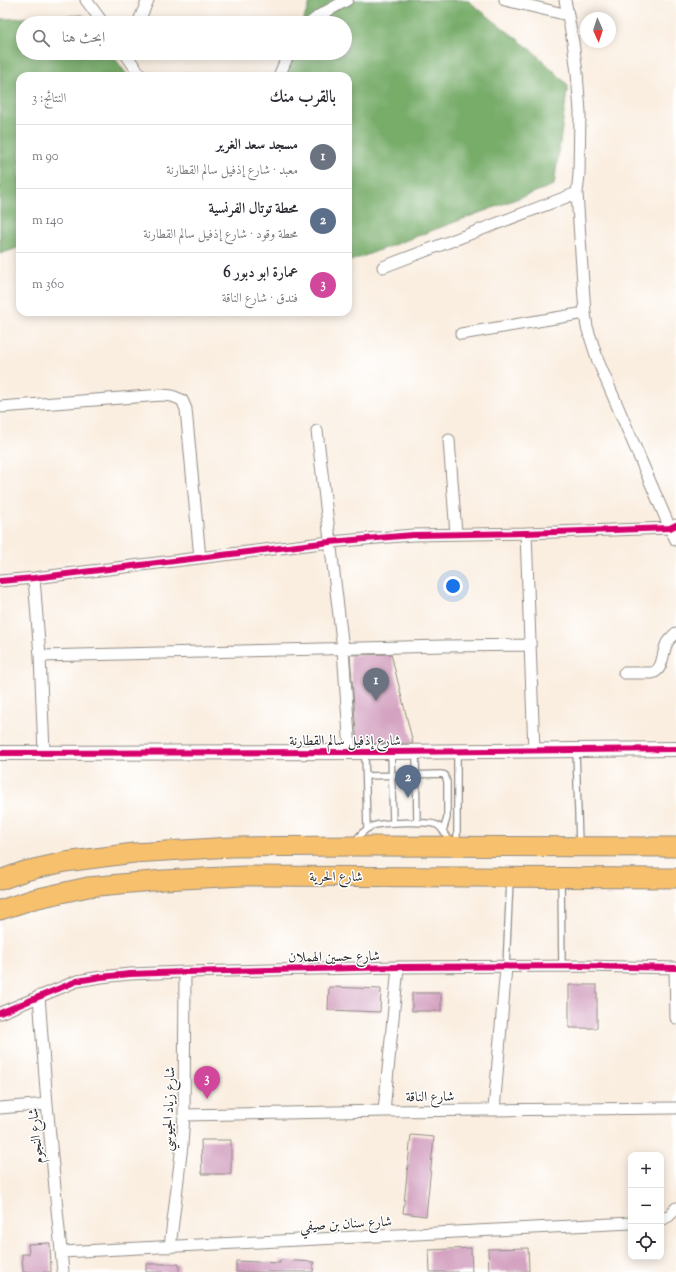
<!DOCTYPE html>
<html lang="ar">
<head>
<meta charset="utf-8">
<style>
	:root { --surface:#fff; --page:#f2f2f3; --text:#2b2b33; --muted:#7c7c81; --line:#e1e1e2; --accent:#ea580c }
	body { margin:0; font-family:"Sorts Mill Goudy",Amiri,serif; background:var(--page); color:var(--text); direction:rtl }
	.controls { position:absolute; right:12px; bottom:12px; display:grid; overflow:hidden; border-radius:8px; box-shadow:0 2px 10px #0003 }
	.controls button { width:36px; height:36px; display:grid; place-items:center; padding:0; border:0; border-bottom:1px solid var(--line); background:var(--surface); color:var(--text); font:20px sans-serif }
	.compass { position:absolute; left:580px; top:12px; width:36px; height:36px; border-radius:50%; background:var(--surface); box-shadow:0 2px 10px #0003; rotate:177deg }
	.you { position:absolute; left:453px; top:586px; width:14px; height:14px; margin:-10px; border:3px solid #fff; border-radius:50%; background:#1a73e8; box-shadow:0 0 0 6px #1a73e833 }
	.badge { display:grid; place-items:center; width:26px; height:26px; border-radius:50%; background:var(--accent); color:#fff; font-size:13px; font-weight:700 }
	.pin { position:absolute; translate:-50% -33px; filter:drop-shadow(0 1px 2px #0008) }
	.pin::after { content:''; position:absolute; top:21px; width:14px; height:12px; background:inherit; clip-path:polygon(0 0,100% 0,50% 100%) }
	.list { margin:0; padding:0; list-style:none }
	h2 { display:flex; justify-content:space-between; align-items:center; height:52px; margin:0; padding:0 16px; font-size:17px }
	h2 small { font-size:13px; font-weight:400; color:var(--muted) }
	.list li { display:grid; grid-template-columns:26px 1fr auto; gap:12px; align-items:center; box-sizing:border-box; height:64px; padding:0 16px; border-top:1px solid var(--line) }
	.list b { display:block; font-size:15px; white-space:nowrap }
	.list p { margin:0; font-size:13px; white-space:nowrap; color:var(--muted) }
	.list em { font-size:13px; font-style:normal; color:var(--muted) }
	.icon { flex:none; width:22px; height:22px; fill:none; stroke:currentColor; stroke-width:2; stroke-linecap:round; stroke-linejoin:round }
	.map { position:relative; flex:none; width:676px; height:1272px; overflow:hidden; direction:ltr }
	.search { position:absolute; background:var(--surface); box-shadow:0 2px 10px #0003; left:16px; top:16px; width:336px; height:44px; display:flex; align-items:center; gap:10px; box-sizing:border-box; padding:0 14px; border-radius:22px; color:var(--muted); font-size:15px }
	.panel { position:absolute; background:var(--surface); box-shadow:0 2px 10px #0003; left:16px; top:72px; width:336px; height:244px; border-radius:12px; direction:rtl }
	.map>svg:first-child { display:block }
	.forest { fill:#77ac69; stroke:#516c4a }
	.building { fill:#d4a3c1 }
	.lines { fill:none; stroke-linecap:round; stroke-linejoin:round }
	.service-casing { stroke:#928c86; stroke-width:8 }
	.minor-casing { stroke:#928c86; stroke-width:13 }
	.tertiary-casing { stroke:#928c86; stroke-width:16 }
	.trunk-casing { stroke:#928c86; stroke-width:21 }
	.service { stroke:#fff; stroke-width:5.5 }
	.minor { stroke:#fff; stroke-width:11 }
	.tertiary { stroke:#fff; stroke-width:14 }
	.trunk { stroke:#f7c06c; stroke-width:19 }
	.cycleway-casing { stroke:#fff; stroke-width:8 }
	.cycleway { stroke:#d6006c; stroke-width:6 }
	.labels { text-anchor:middle; stroke-width:3; stroke-linejoin:round; paint-order:stroke }
	.street-label { font-size:14px; fill:#2b2b2b; stroke:#fff }
</style>
</head>
<body>
<div class="map">
<svg width="676" height="1272" viewBox="0 0 676 1272">
	<rect width="100%" height="100%" fill="#fff"/>
	<filter id="ink" filterUnits="userSpaceOnUse"><feTurbulence type="fractalNoise" baseFrequency=".025" numOctaves="2"/><feDisplacementMap in="SourceGraphic" scale="8" xChannelSelector="R" yChannelSelector="G"/><feConvolveMatrix kernelMatrix="1 2 1 2 8 2 1 2 1" color-interpolation-filters="sRGB"/></filter>
	<filter id="wash" filterUnits="userSpaceOnUse"><feTurbulence type="fractalNoise" baseFrequency=".012" numOctaves="4" result="noise"/><feDisplacementMap in="SourceGraphic" scale="16" xChannelSelector="R" yChannelSelector="G"/><feGaussianBlur stdDeviation="0.9" result="paint"/><feColorMatrix in="noise" values="0 0 0 0 0 0 0 0 0 0 0 0 0 0 0 0 0 1.4 0 .05"/><feComposite in="paint" operator="in"/></filter>
	<g filter="url(#wash)">
		<rect width="100%" height="100%" fill="#faeee0"/>
		<path class="forest" d="M311,0H467L534,52L568,85L554,185L348,262V76H283L292,53H345V23H302Z
			M83,15L89,23H23V53H111L128,76H20V247L0,254V19Z"/>
		<g id="blocks">
			<path class="building" d="M391,654L413,743L357,744L350,655Z
				M569,985H597V1028H569Z
				M329,987L381,989L380,1012L328,1010Z
				M412,993H441V1011H412Z
				M411,1135L434,1137L426,1216L403,1213Z
				M201,1140H231V1174H202Z
				M50,1243L51,1272H23L22,1254H29L28,1244Z
				M471,1248L472,1272H430L429,1250Z
				M528,1248L529,1271L489,1272L488,1249Z
				M280,1260L314,1262L313,1272H236V1261L280,1263Z
				M146,1264H179V1272H146Z"/>
		</g>
	</g>
	<g filter="url(#ink)">
		<use href="#blocks" fill-opacity="0" stroke="#928c86" stroke-width="1"/>
		<g class="lines">
			<g class="service-casing">
				<path id="service" d="M576,750L579,844
					M391,752L393,823
					M416,752L417,823
					M457,752V844
					M365,753L367,829
					M366,776L441,774L445,775L447,782V818L443,831
					M355,842C359,835 365,829 373,826C382,822 429,821 437,825C443,828 446,837 450,842
					M561,880L562,967
					M506,967L510,880"/>
			</g>
			<g class="minor-casing">
				<path id="minor" d="M86,0L103,23
					M505,0L568,15
					M565,0L573,42L577,73L580,112L579,175L577,193L585,313L587,327L598,361L670,528L676,540
					M138,23L148,0
					M310,23L320,15L347,0
					M125,53L141,76
					M279,76L289,53
					M383,267L577,193
					M461,334L585,313
					M0,407L162,395L172,396L182,400L186,409L200,558
					M317,431L343,649L350,751
					M449,440L456,534
					M526,533L534,751
					M34,578L40,656L44,752
					M0,581L34,578L330,542L413,535L526,533L670,528L676,525
					M40,656L444,646L530,645
					M624,673H652C664,670 662,652 667,643C669,639 673,636 676,633
					M675,968L676,1018
					M39,996L47,1104L63,1272
					M0,1013L77,981L101,977L130,974L185,972L398,967L584,966L676,968
					M0,1108L47,1104
					M494,1110L506,967
					M384,1111L398,967
					M184,1115L384,1111L676,1108
					M661,1220L669,1216L676,1208
					M170,1247L182,1145L184,1115L185,972
					M62,1252L631,1223"/>
			</g>
			<g class="tertiary-casing">
				<path id="tertiary" d="M0,753L391,752L676,749"/>
			</g>
			<g class="trunk-casing">
				<path id="trunk" d="M0,880L25,871L65,862L134,853L231,847L353,846L676,847
					M0,910L34,899L88,887L163,880L244,876L676,878"/>
			</g>
			<use href="#service" class="service"/>
			<use href="#minor" class="minor"/>
			<use href="#tertiary" class="tertiary"/>
			<use href="#trunk" class="trunk"/>
			<g class="cycleway-casing">
				<path id="cycleway" d="M0,581L34,578L330,542L413,535L526,533L670,528L676,525
					M0,753L391,752L676,749
					M0,1013L77,981L101,977L130,974L185,972L398,967L584,966L676,968"/>
			</g>
			<use href="#cycleway" class="cycleway"/>
		</g>
	</g>
	<g class="labels">
		<g class="street-label">
			<text x="345" y="745">شارع إذفيل سالم القطارنة</text>
			<text x="336" y="881">شارع الحرية</text>
			<text transform="translate(334 956) rotate(-1)" y="5">شارع حسين الهملان</text>
			<text transform="translate(430 1096) rotate(-1)" y="5">شارع الناقة</text>
			<text transform="translate(168 1109) rotate(-88)" y="5">شارع زياد الجيوسي</text>
			<text transform="translate(35 1136) rotate(-96)" y="5">شارع النجوم</text>
			<text transform="translate(346 1223) rotate(-3)" y="5">شارع سنان بن صيفي</text>
		</g>
	</g>
</svg>
<div class="controls">
<button>+</button>
<button>−</button>
<button><svg class="icon" aria-label="locate" viewBox="0 0 24 24"><circle cx="12" cy="12" r="6"/><path d="M12 2v4M12 18v4M2 12h4M18 12h4"/></svg></button>
</div>
<svg class="compass" viewBox="-18 -18 36 36"><path d="M0-13l5 13h-10z" fill="#e53935"/><path d="M0 13l5-13h-10z" fill="#7c7c81"/></svg>
<div class="you"></div>
<div class="pin badge" style="left:376px;top:701px;background:#6b7280">1</div>
<div class="pin badge" style="left:408px;top:798px;background:#5c6f8a">2</div>
<div class="pin badge" style="left:207px;top:1099px;background:#d1479c">3</div>
<div class="search"><svg class="icon" aria-label="search" viewBox="0 0 24 24"><circle cx="10" cy="10" r="6"/><path d="M15 15l6 6"/></svg>ابحث هنا</div>
<section class="panel">
<h2>بالقرب منك<small>النتائج: 3</small></h2>
<ul class="list">
<li><span class="badge" style="background:#6b7280">1</span><div><b>مسجد سعد الغرير</b><p>معبد · شارع إذفيل سالم القطارنة</p></div><em>90 m</em></li>
<li><span class="badge" style="background:#5c6f8a">2</span><div><b>محطة توتال الفرنسية</b><p>محطة وقود · شارع إذفيل سالم القطارنة</p></div><em>140 m</em></li>
<li><span class="badge" style="background:#d1479c">3</span><div><b>عمارة ابو دبور 6</b><p>فندق · شارع الناقة</p></div><em>360 m</em></li>
</ul>
</section>
</div>
</body>
</html>
